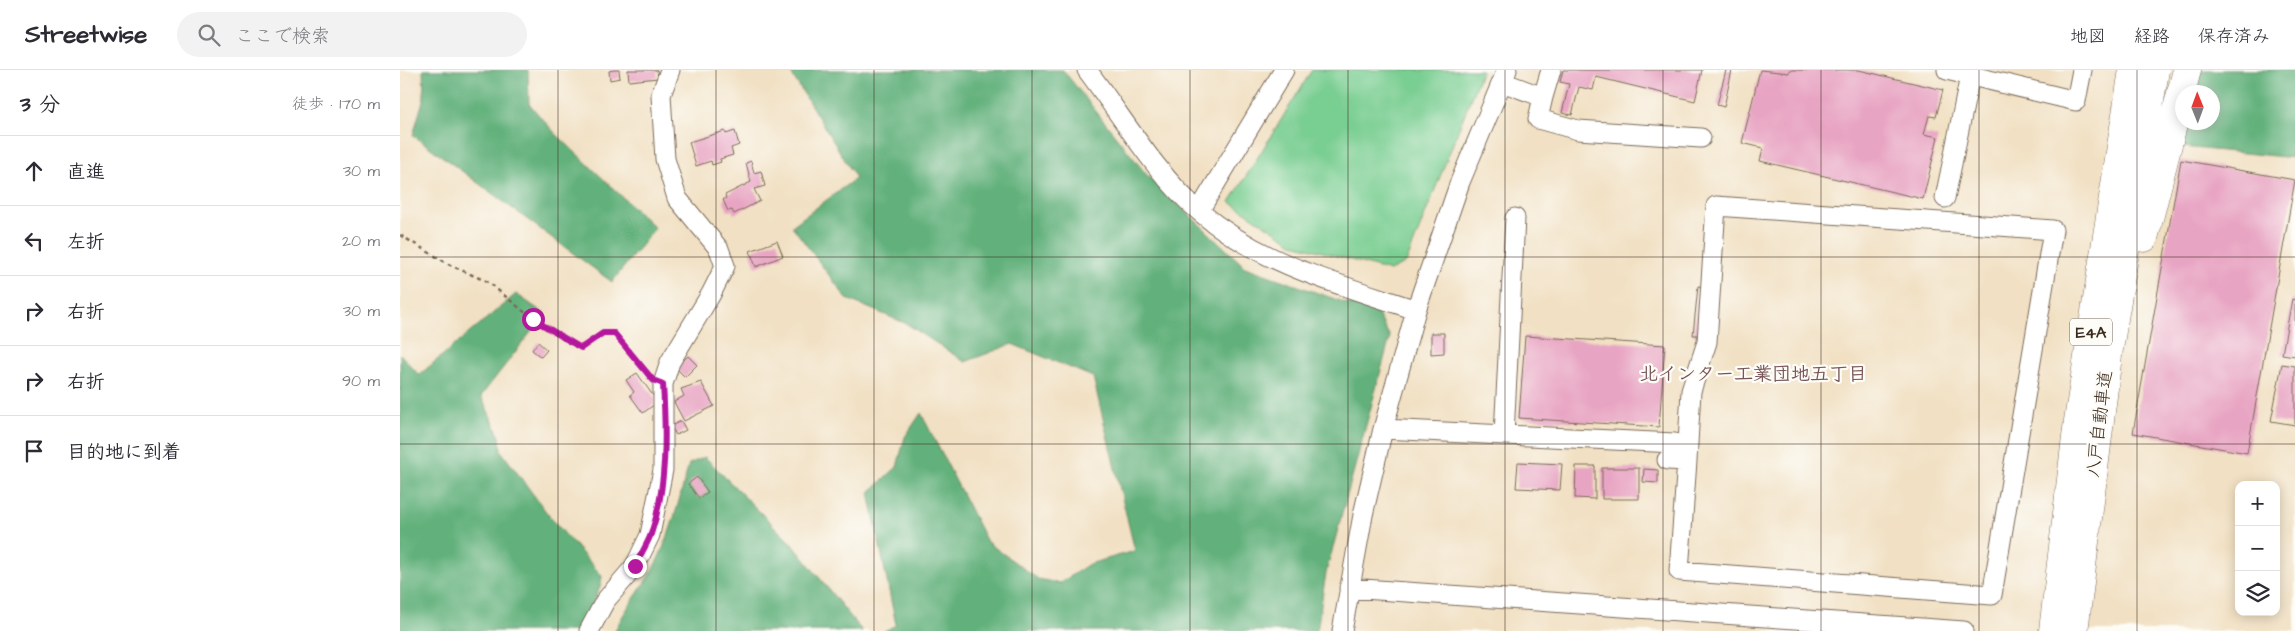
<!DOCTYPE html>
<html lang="ja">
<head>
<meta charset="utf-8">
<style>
	:root { --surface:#fff; --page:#f2f2f3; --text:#2b2b33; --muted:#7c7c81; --line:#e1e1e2 }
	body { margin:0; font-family:"Architects Daughter","Klee One",sans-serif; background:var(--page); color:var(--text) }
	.controls { position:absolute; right:15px; bottom:15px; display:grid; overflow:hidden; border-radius:10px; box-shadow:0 2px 12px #0003 }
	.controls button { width:45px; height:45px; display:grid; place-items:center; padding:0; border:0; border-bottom:1px solid var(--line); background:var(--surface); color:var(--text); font:25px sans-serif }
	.compass { position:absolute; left:1775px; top:15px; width:45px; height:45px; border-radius:50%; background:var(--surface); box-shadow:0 2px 12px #0003; rotate:359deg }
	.stop { position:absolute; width:15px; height:15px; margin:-11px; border:4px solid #b5179e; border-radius:50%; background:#fff }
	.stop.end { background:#b5179e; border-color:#fff; box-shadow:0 1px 5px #0008 }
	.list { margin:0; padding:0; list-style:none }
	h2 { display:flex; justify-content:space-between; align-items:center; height:65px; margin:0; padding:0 20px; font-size:21px }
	h2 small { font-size:16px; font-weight:400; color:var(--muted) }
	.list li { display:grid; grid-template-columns:32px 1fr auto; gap:15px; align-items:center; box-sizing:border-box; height:70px; padding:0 20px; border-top:1px solid var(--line) }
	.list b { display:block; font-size:19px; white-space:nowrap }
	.list em { font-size:16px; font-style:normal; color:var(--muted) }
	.icon { flex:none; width:28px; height:28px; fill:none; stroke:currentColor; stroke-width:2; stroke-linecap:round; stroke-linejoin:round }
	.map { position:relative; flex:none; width:1895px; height:561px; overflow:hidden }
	header { display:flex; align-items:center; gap:30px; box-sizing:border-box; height:70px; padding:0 25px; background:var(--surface); border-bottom:1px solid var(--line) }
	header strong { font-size:24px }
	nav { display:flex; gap:28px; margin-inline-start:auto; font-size:18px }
	.search { width:350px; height:45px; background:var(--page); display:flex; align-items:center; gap:12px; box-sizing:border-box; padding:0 18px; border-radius:28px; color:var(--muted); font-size:19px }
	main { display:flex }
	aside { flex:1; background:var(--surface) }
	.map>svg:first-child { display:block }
	.green { fill:#79ce92; stroke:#5a7c58 }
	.forest { fill:#62b17c; stroke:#4e6e4d }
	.building { fill:#e8a4c3 }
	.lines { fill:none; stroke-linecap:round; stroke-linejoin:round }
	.minor-casing { stroke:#7b6a58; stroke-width:21 }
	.highway-casing { stroke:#7b6a58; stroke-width:29 }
	.path { stroke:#7b6a58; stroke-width:2.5; stroke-dasharray:4 4; stroke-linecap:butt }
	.minor { stroke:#fff; stroke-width:19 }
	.highway { stroke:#fff; stroke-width:28 }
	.route { stroke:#b5179e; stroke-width:6 }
	.grid { fill:none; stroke:#3b2a1e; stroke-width:1; stroke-opacity:0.55 }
	.labels { text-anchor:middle; stroke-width:4.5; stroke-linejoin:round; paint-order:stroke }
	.shield { fill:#fdfcf7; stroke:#75695f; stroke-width:1 }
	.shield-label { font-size:16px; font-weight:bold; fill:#3b2a1e }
	.street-label { font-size:18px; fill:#3b2a1e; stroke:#fdfcf7 }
	.neighbourhood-label { font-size:19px; font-weight:bold; fill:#785558; stroke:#fdfcf7 }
</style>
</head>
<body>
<header>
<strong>Streetwise</strong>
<div class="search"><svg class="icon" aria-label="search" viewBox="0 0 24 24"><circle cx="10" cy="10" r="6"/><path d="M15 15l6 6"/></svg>ここで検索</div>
<nav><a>地図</a><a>経路</a><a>保存済み</a></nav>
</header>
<main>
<aside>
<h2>3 分<small>徒歩 · 170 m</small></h2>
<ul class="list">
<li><svg class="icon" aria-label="ahead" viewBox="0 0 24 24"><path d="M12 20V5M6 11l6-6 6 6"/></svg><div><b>直進</b></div><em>30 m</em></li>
<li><svg class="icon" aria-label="left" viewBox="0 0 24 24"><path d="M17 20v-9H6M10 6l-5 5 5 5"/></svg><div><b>左折</b></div><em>20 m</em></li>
<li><svg class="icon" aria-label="right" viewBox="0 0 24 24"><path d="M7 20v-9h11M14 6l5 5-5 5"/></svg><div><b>右折</b></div><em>30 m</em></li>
<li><svg class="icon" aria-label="right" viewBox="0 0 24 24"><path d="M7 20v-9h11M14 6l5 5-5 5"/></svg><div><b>右折</b></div><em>90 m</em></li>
<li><svg class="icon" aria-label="arrive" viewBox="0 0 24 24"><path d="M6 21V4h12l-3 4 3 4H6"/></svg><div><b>目的地に到着</b></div></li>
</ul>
</aside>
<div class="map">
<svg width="1895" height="561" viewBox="0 0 1895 561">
	<rect width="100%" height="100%" fill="#fdfcf7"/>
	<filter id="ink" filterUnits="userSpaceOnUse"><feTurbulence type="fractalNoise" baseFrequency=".02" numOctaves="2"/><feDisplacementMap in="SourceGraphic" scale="10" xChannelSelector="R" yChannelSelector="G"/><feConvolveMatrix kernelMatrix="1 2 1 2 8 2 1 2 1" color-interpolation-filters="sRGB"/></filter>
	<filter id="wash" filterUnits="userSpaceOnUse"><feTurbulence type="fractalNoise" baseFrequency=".0096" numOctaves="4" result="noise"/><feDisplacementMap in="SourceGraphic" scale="20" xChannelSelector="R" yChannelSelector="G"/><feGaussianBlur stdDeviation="1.12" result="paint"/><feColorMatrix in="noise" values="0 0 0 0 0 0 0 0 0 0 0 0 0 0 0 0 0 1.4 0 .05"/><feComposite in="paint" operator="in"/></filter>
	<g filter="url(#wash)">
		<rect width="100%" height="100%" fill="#f1e0c3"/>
		<path class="green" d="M912,0H1082L1006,193L990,201L894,174L830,132Z"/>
		<path class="forest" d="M23,0H128L129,34L155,63L255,158L212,212L13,65L24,27Z
			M389,0H663L746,104L845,197L946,233L975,239L990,267L926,503L917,561H484L496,555L469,423L497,397L505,367L521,343L587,472L638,509L660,513L689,494L735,481L693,307L612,274L565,292L507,254L447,229L392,156L456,108Z
			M1802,0H1895V88L1782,77L1789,53L1812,52V22H1796Z
			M116,224L145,244L81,326L100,367L101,381L150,447L202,506L201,515L181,561H0V284L19,305Z
			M305,387L394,476L462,561H215C225,538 241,521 253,499C271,466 279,430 289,394Z"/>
		<g id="blocks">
			<path class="building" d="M214,0H219L220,8L210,10L209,1Z
				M228,0H257L258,8L229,11Z
				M1163,0H1302L1295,31L1196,7L1193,20L1179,17L1172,45L1162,43L1169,14L1160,12Z
				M1326,0H1332L1324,37L1317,35Z
				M1360,0L1389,3V0H1459L1543,20L1536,47L1529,46L1524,64L1538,67L1523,129L1360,91L1363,78L1342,73Z
				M325,61L326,64L335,61L339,75L331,78L333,85L320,89L321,92L312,95L311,91L296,96L289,72Z
				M1781,90L1895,110L1847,383L1733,363Z
				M351,91L354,103L361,101L365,116L354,119L360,131L334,144L332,140L328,141L323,130L326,128L325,125L351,112L346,93Z
				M377,171L383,186L356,197L350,181Z
				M1298,216L1305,217L1300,265H1293Z
				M1892,229L1895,230V286L1882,284Z
				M1031,263H1044V283L1031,284Z
				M1125,266L1265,275L1259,357L1119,348Z
				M138,272L147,280L141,287L132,280Z
				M288,286L297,295L285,307L276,298Z
				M1882,294L1895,296V355L1871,351Z
				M237,303L256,330L254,332L255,334L243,343L230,325L234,322L226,310Z
				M301,312L314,336L284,351L274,332L284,326L281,319Z
				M281,351L286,360L276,365L271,356Z
				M1118,392L1162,394L1160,420L1116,418Z
				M1176,396H1195V429L1175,428Z
				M1202,398H1239V429H1202Z
				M1244,399L1258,400V413L1243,412Z
				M297,407L308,422L299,428L288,414Z"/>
		</g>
	</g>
	<g filter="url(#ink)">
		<use href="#blocks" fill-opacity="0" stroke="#7b6a58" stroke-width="1"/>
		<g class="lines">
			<g class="minor-casing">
				<path id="minor" d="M687,0C721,45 757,106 800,142C861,194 941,215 1016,240
					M1547,0L1676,31L1682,0
					M1102,12L1143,27L1138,49L1178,60L1301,68
					M1143,27L1151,0
					M1545,128L1570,6
					M799,141L884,0
					M983,359L1275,373
					M1104,365L1115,148
					M1267,390L1287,391L1291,321L1307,272L1316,136L1653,160L1592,525L1279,501L1287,391
					M949,518L1564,561
					M189,561L205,531L235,496L250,465L263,400V314L270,292L311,224L325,196L319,179L277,128L265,89L261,25L270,0
					M942,561L963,445L983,359L1016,240L1060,112L1107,0"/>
			</g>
			<g class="highway-casing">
				<path id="highway" d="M1744,168L1787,0
					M1653,561L1678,351L1733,0
					M1674,561L1708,285L1755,0"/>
			</g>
			<path class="path" d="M0,165L50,195L88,212L133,249L169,273L181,279L203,263H214L249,306"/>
			<use href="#minor" class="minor"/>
			<use href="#highway" class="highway"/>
		</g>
	</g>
	<g class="lines" filter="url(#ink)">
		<path class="route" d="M133,249L181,278L203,263H214L253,310L263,314C266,363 267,418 251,464C247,475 240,485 235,496"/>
	</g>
	<path class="grid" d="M158,0V561M316,0V561M474,0V561M632,0V561M790,0V561M948,0V561M1105,0V561M1263,0V561M1421,0V561M1579,0V561M1737,0V561M0,187H1895M0,374H1895"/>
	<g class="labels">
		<rect class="shield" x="1670" y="248.5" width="42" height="27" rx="4"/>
		<g class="shield-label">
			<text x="1691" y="268">E4A</text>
		</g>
		<g class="street-label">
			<text transform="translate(1699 354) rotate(-83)" y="6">八戸自動車道</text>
		</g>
		<g class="neighbourhood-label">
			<text x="1353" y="310">北インター工業団地五丁目</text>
		</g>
	</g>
</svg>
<div class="controls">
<button>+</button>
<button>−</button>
<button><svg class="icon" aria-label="layers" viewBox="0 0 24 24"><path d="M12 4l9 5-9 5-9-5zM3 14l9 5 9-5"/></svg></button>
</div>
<svg class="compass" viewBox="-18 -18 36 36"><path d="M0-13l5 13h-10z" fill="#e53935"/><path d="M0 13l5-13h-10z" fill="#7c7c81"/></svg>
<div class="stop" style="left:133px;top:249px"></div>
<div class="stop end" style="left:235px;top:496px"></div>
</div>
</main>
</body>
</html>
